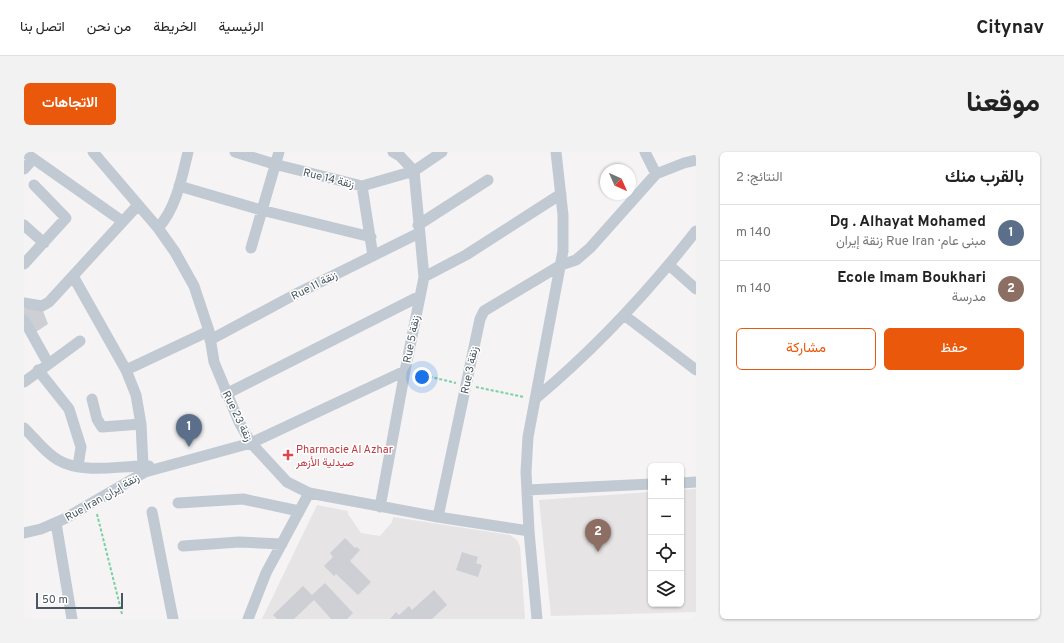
<!DOCTYPE html>
<html lang="ar">
<head>
<meta charset="utf-8">
<style>
	:root { --surface:#fff; --page:#f2f2f2; --text:#222; --muted:#767676; --line:#e0e0e0; --accent:#ea580c }
	body { margin:0; font-family:Overpass,Vazirmatn,sans-serif; background:var(--page); color:var(--text); direction:rtl }
	.controls { position:absolute; right:12px; bottom:12px; display:grid; overflow:hidden; border-radius:6px; box-shadow:0 1px 3px #0004 }
	.controls button { width:36px; height:36px; display:grid; place-items:center; padding:0; border:0; border-bottom:1px solid var(--line); background:var(--surface); color:var(--text); font:20px sans-serif }
	.compass { position:absolute; left:576px; top:12px; width:36px; height:36px; border-radius:50%; background:var(--surface); box-shadow:0 1px 3px #0004; rotate:135deg }
	.scale { position:absolute; left:12px; bottom:10px; width:87px; box-sizing:border-box; padding-left:4px; border:2px solid #4a5661; border-top:0; font-size:11px; line-height:14px; white-space:nowrap; color:#4a5661; -webkit-text-stroke:3px #fff; paint-order:stroke }
	.you { position:absolute; left:398px; top:225px; width:14px; height:14px; margin:-10px; border:3px solid #fff; border-radius:50%; background:#1a73e8; box-shadow:0 0 0 6px #1a73e833 }
	.badge { display:grid; place-items:center; width:26px; height:26px; border-radius:50%; background:var(--accent); color:#fff; font-size:13px; font-weight:700 }
	.pin { position:absolute; translate:-50% -33px; filter:drop-shadow(0 1px 2px #0008) }
	.pin::after { content:''; position:absolute; top:21px; width:14px; height:12px; background:inherit; clip-path:polygon(0 0,100% 0,50% 100%) }
	.list { margin:0; padding:0; list-style:none }
	h2 { display:flex; justify-content:space-between; align-items:center; height:52px; margin:0; padding:0 16px; font-size:17px }
	h2 small { font-size:13px; font-weight:400; color:var(--muted) }
	.list li { display:grid; grid-template-columns:26px 1fr auto; gap:12px; align-items:center; box-sizing:border-box; height:56px; padding:0 16px; border-top:1px solid var(--line) }
	.list b { display:block; font-size:15px; white-space:nowrap }
	.list p { margin:0; font-size:13px; white-space:nowrap; color:var(--muted) }
	.list em { font-size:13px; font-style:normal; color:var(--muted) }
	.actions { display:flex; gap:8px; padding:12px 16px }
	.actions a { flex:1; padding:9px 0; border:1px solid var(--accent); border-radius:6px; text-align:center; font-size:14px; color:var(--accent) }
	.actions .main { background:var(--accent); color:#fff }
	.icon { flex:none; width:22px; height:22px; fill:none; stroke:currentColor; stroke-width:2; stroke-linecap:round; stroke-linejoin:round }
	.map { position:relative; flex:none; width:672px; height:467px; overflow:hidden; direction:ltr; border-radius:6px }
	header { display:flex; align-items:center; gap:24px; box-sizing:border-box; height:56px; padding:0 20px; background:var(--surface); border-bottom:1px solid var(--line) }
	header strong { font-size:19px }
	nav { display:flex; gap:22px; margin-inline-start:auto; font-size:14px }
	.intro { display:flex; align-items:center; justify-content:space-between; box-sizing:border-box; height:96px; padding:0 24px }
	h1 { margin:0; font-size:28px }
	.button { padding:10px 18px; border-radius:6px; background:var(--accent); color:#fff; font-size:14px; font-weight:700 }
	main { display:flex; gap:24px; padding:0 24px }
	aside { flex:1; background:var(--surface); border-radius:6px; box-shadow:0 1px 3px #0004 }
	.map>svg:first-child { display:block }
	.education { fill:#e6e4e5 }
	.building { fill:#cdcfd5 }
	.lines { fill:none; stroke-linecap:round; stroke-linejoin:round }
	.path { stroke:#7ad0a6; stroke-width:2; stroke-dasharray:3 2; stroke-linecap:butt }
	.minor { stroke:#c1cad2; stroke-width:11 }
	.health-dot { fill:#e0444e; stroke:#fff; stroke-width:1.5 }
	.labels { text-anchor:middle; stroke-width:3; stroke-linejoin:round; paint-order:stroke }
	.street-label { font-size:11px; fill:#4a5661; stroke:#fff }
	.health-label { font-size:11px; fill:#be3a42; stroke:#fff; text-anchor:start }
</style>
</head>
<body>
<header>
<strong>Citynav</strong>
<nav><a>الرئيسية</a><a>الخريطة</a><a>من نحن</a><a>اتصل بنا</a></nav>
</header>
<div class="intro"><h1>موقعنا</h1><a class="button">الاتجاهات</a></div>
<main>
<aside>
<h2>بالقرب منك<small>النتائج: 2</small></h2>
<ul class="list">
<li><span class="badge" style="background:#5c6f8a">1</span><div><b>Dg . Alhayat Mohamed</b><p>مبنى عام · Rue Iran زنقة إيران</p></div><em>140 m</em></li>
<li><span class="badge" style="background:#8d6e63">2</span><div><b>Ecole Imam Boukhari</b><p>مدرسة</p></div><em>140 m</em></li>
</ul>
<div class="actions"><a class="main">حفظ</a><a>مشاركة</a></div>
</aside>
<div class="map">
<svg width="672" height="467" viewBox="0 0 672 467">
	<rect width="100%" height="100%" fill="#f5f3f3"/>
	<path class="education" d="M672,337V460L527,464L515,348L627,340V452H657V338Z
		M293,353L324,359V362L337,381L356,384L368,370L369,365L486,383L493,388L496,394L501,467H238Z"/>
	<path class="building" d="M3,156L19,159L24,172L12,180L0,163V157Z
		M321,386L331,396L333,395L336,398L326,409L347,430L334,443L312,422L310,424L300,414L309,405L306,401Z
		M438,400L454,405L452,411L458,413L454,425L432,418Z
		M301,431L329,461L323,467H307L290,448L270,467H253L249,463L279,434L288,443Z
		M410,438L423,453L408,467H366L372,460L375,463L385,454L388,458Z"/>
	<g class="lines">
		<path class="path" d="M391,221L432,231
			M452,235L500,245
			M73,362L98,462"/>
		<path class="minor" d="M0,0L98,69
			M69,0L134,76L151,100L170,134L185,179L190,210L215,270L227,291L263,330L285,341L414,365L505,379
			M211,0L250,12L338,34L390,19L418,0
			M369,0L376,4L390,19
			M621,0L632,22
			M0,17L9,7
			M155,34L237,58L347,85
			M338,34L349,104
			M0,73L20,91
			M394,73L464,28
			M134,76C152,57 158,25 164,0
			M227,96L255,0
			M0,112L42,66L10,33
			M645,113L672,137
			M49,124L102,218L112,243L117,272L119,313
			M400,125L442,103L537,42
			M0,151L18,154L25,150L114,53
			M600,163L672,218
			M0,168L24,211
			M186,188L270,143L395,81
			M14,218L45,257L57,295L54,314
			M102,218L185,179
			M0,230L56,189
			M202,242L396,144
			M68,247L73,267L78,275L117,272
			M511,247C571,197 624,140 672,79
			M0,276C11,286 20,300 34,308C60,323 96,313 125,314
			M657,331L672,330
			M503,338L627,332
			M154,351L219,347L275,359
			M356,355L381,219L400,125L390,19
			M128,360L149,467
			M414,365L456,167L460,159L537,113L552,108L566,96L632,22L660,11L672,8
			M32,371L48,467
			M0,381L17,377L40,367L121,320L227,291L381,219
			M159,394L215,390L258,392
			M224,467L242,421L285,341
			M513,467L505,379L502,320L504,285L539,99V63L532,0"/>
	</g>
	<path class="health-dot" d="M262 297h4v4h4v4h-4v4h-4v-4h-4v-4h4z"/>
	<g class="labels">
		<g class="street-label">
			<text transform="translate(305 26) rotate(14)" y="4">Rue 14 زنقة</text>
			<text transform="translate(290 133) rotate(-27)" y="4">Rue 11 زنقة</text>
			<text transform="translate(387 187) rotate(-79)" y="4">Rue 5 زنقة</text>
			<text transform="translate(445 218) rotate(-78)" y="4">Rue 3 زنقة</text>
			<text transform="translate(214 264) rotate(64)" y="4">Rue 23 زنقة</text>
			<text transform="translate(78 345) rotate(-30)" y="4">Rue Iran زنقة إيران</text>
		</g>
		<g class="health-label">
			<text x="272" y="301">Pharmacie Al Azhar<tspan x="272" dy="13">صيدلية الأزهر</tspan></text>
		</g>
	</g>
</svg>
<div class="controls">
<button>+</button>
<button>−</button>
<button><svg class="icon" aria-label="locate" viewBox="0 0 24 24"><circle cx="12" cy="12" r="6"/><path d="M12 2v4M12 18v4M2 12h4M18 12h4"/></svg></button>
<button><svg class="icon" aria-label="layers" viewBox="0 0 24 24"><path d="M12 4l9 5-9 5-9-5zM3 14l9 5 9-5"/></svg></button>
</div>
<svg class="compass" viewBox="-18 -18 36 36"><path d="M0-13l5 13h-10z" fill="#e53935"/><path d="M0 13l5-13h-10z" fill="#767676"/></svg>
<div class="scale">50 m</div>
<div class="you"></div>
<div class="pin badge" style="left:165px;top:295px;background:#5c6f8a">1</div>
<div class="pin badge" style="left:574px;top:400px;background:#8d6e63">2</div>
</div>
</main>
</body>
</html>
